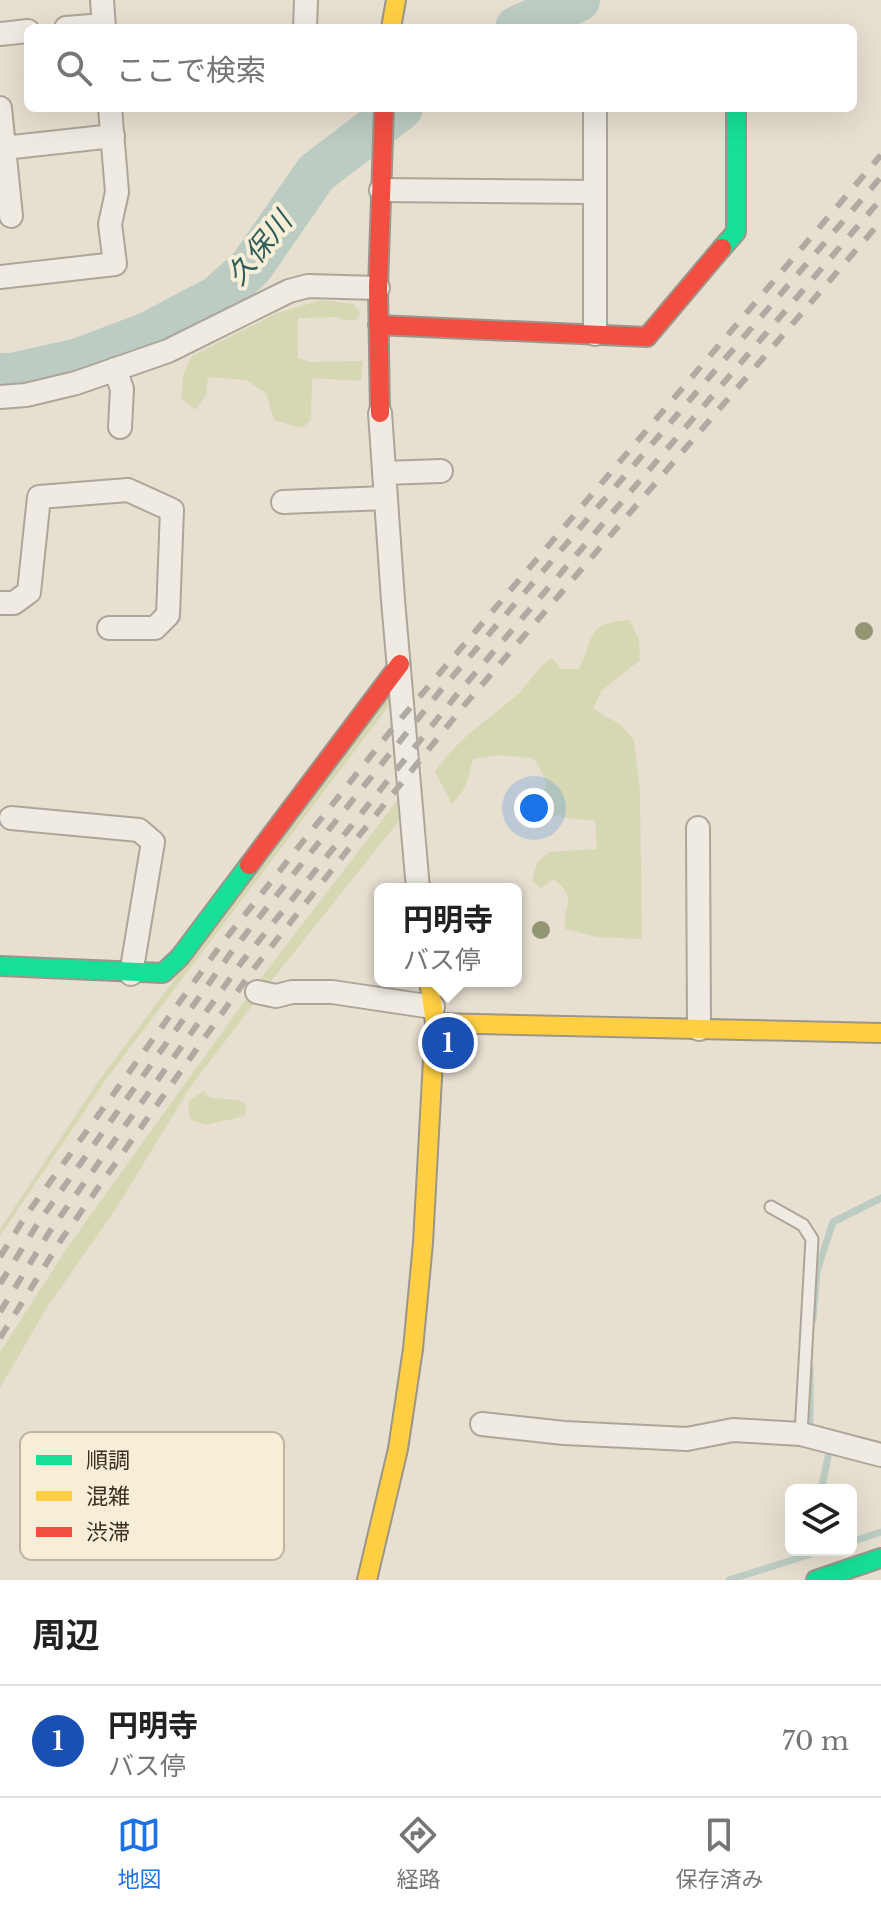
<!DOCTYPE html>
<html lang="ja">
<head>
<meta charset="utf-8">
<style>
	:root { --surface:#fff; --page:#f6f6f6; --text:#222; --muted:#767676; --line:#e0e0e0; --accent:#1a73e8 }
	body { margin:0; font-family:"Libre Baskerville","Noto Sans JP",serif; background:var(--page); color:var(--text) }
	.controls { position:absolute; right:24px; bottom:24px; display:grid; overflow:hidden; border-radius:12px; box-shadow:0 8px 32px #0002 }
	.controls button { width:72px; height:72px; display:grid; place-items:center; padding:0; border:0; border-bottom:2px solid var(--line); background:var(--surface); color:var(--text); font:40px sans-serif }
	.you { position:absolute; left:534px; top:808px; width:28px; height:28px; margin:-20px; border:6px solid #fff; border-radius:50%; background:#1a73e8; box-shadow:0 0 0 12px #1a73e833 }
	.badge { display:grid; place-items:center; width:52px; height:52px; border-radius:50%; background:var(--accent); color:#fff; font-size:26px; font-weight:700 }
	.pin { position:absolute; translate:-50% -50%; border:4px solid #fff; box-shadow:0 2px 8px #0006 }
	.popup { position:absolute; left:374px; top:883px; width:148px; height:104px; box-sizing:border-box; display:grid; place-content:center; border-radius:12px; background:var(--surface); filter:drop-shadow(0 2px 6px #0005); font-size:26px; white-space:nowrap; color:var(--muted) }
	.popup b { font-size:30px; color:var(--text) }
	.popup::after { content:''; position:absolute; left:50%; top:100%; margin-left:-16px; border:16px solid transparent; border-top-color:var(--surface) }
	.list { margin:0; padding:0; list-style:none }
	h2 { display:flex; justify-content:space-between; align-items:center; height:104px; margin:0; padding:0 32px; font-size:34px }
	h2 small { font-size:26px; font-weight:400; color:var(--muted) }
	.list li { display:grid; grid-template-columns:52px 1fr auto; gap:24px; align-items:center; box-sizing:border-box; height:112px; padding:0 32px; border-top:2px solid var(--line) }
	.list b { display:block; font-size:30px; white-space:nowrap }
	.list p { margin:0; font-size:26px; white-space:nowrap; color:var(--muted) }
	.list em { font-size:26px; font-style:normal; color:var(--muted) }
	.icon { flex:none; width:44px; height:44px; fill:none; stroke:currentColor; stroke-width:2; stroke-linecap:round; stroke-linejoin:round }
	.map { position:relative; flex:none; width:881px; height:1580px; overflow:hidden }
	.search { position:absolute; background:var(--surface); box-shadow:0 8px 32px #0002; left:24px; right:24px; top:24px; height:88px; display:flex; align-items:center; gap:20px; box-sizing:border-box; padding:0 28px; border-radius:12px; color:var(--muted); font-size:30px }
	.sheet { height:216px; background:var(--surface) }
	nav { display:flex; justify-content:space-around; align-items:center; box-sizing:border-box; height:112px; border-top:2px solid var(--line); background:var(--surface); font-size:22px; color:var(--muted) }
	nav a { display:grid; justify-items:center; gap:4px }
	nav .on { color:var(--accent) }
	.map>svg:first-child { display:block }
	.green { fill:#d6d7b3 }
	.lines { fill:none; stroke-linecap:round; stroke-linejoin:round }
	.stream { stroke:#bcccc2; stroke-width:7 }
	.river { stroke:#bcccc2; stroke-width:44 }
	.lane-casing { stroke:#ada599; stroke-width:15 }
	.street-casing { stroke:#ada599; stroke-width:26 }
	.fast-casing { stroke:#9c958a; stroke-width:22 }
	.slow-casing { stroke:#9c958a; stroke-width:22 }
	.jam-casing { stroke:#9c958a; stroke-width:22 }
	.lane { stroke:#efebe3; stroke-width:11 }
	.street { stroke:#efebe3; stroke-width:22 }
	.fast { stroke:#16e098; stroke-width:18 }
	.slow { stroke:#ffcf43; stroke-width:18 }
	.jam { stroke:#f24e42; stroke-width:18 }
	.rail { stroke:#afaaa2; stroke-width:6; stroke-dasharray:14 14; stroke-linecap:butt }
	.tree { fill:#929673 }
	.labels { text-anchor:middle; stroke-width:8; stroke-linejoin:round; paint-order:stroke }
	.water-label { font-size:28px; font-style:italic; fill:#2f5d5a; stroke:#f7eed8 }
	.key { fill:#f7eed8; stroke:#bfb4a1; stroke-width:2 }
	.key-label { font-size:22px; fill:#3d2e20 }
</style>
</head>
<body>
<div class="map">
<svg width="881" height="1580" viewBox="0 0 881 1580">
	<rect width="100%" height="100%" fill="#e7e0d1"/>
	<path class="green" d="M322,300L354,304L360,313L356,320H343L339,317L298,318V358L311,362L363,361L361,381L312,378L311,420L302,428L274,420L266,393L246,380L208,377L206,395L195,410L181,398L183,375L192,356L277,313Z
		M630,620L639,640L640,660L601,691L593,709L621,725L634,740L640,792L642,939L597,937L565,929C563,903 579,900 554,879L541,888L532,881L537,863L549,852L597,849L595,821L544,815L539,805C550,783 546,777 533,758L496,755L473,759L465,788L452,804L435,772C458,737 487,721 517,695C530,683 536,668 552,658L561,669H579C596,638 583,623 630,620Z
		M395,684L397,695L104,1082L0,1236V1229L100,1079Z
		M400,797L402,817L264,990L191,1086L117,1207L46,1309L0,1388V1352L69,1245L261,978Z
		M204,1091L210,1098L239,1100L246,1105L245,1116L205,1125L191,1120L188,1111L190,1100Z"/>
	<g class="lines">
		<path class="stream" d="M813,1319L817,1271L833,1222L881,1198
			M810,1368V1427
			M821,1490L828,1457
			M851,1542L881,1532
			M824,1551L826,1550
			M729,1580L808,1555L809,1550"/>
		<path class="river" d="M517,28L578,0
			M0,375H12L79,360L150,333L218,297L251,267L316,173L401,108"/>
		<g class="lane-casing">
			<path id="lane" d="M771,1207L803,1225L812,1239L801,1434"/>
		</g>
		<g class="street-casing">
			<path id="street" d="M102,0L104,28
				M66,28L104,25
				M305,28L306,0
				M0,34L28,31
				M0,108L11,216
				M595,108V334
				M4,148L113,136
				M381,190L595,192
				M0,277L115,264L110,224L117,192L110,108
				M115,369L122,389L120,427
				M0,397L26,395L76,383L168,351L289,291L308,286L378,288
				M380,413L393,600L418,889
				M384,473L441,471
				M283,502L386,498
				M0,603H14L29,592L39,497L128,490L172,510L168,615L155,628H109
				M11,818L139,830L153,842L131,974
				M698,828L699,1029
				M257,992L276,996L292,992H332L433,1007
				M482,1424L564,1433L687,1439L733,1430L801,1434L881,1455"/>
		</g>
		<g class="fast-casing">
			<path id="fast" d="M722,248L736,232V108
				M0,966L163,973L180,957L249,865
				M816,1580L881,1558"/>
		</g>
		<g class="slow-casing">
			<path id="slow" d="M391,28L396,0
				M435,1023L881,1033
				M367,1580L398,1449L413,1349L423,1243L435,1023L429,981"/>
		</g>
		<g class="jam-casing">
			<path id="jam" d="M378,325L647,337L722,248
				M380,413L378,288L384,108
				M249,865L400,664"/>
		</g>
		<use href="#lane" class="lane"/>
		<use href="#street" class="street"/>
		<use href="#fast" class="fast"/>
		<use href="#slow" class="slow"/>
		<use href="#jam" class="jam"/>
		<path class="rail" d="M0,1257L27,1214L220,946L393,728L881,155
			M0,1284L38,1223L230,954L335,822L441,690L881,177
			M0,1312L50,1231L241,963L459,692L881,199
			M0,1338L61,1240L252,971L354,842L462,708L881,221"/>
	</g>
	<g class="tree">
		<circle cx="864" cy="631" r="9"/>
		<circle cx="541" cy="930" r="9"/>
	</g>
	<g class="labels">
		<g class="water-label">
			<text transform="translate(259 248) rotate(-51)" y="10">久保川</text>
		</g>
	</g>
	<rect x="20" y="1432" width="264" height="128" rx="12" class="key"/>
	<rect x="36" y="1455" width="36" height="10" fill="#16e098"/>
	<rect x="36" y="1491" width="36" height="10" fill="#ffcf43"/>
	<rect x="36" y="1527" width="36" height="10" fill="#f24e42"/>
	<g class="key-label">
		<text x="86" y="1468">順調</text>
		<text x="86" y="1504">混雑</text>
		<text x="86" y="1540">渋滞</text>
	</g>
</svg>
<div class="controls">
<button><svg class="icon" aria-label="layers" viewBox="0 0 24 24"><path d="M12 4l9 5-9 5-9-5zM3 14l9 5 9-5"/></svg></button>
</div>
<div class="you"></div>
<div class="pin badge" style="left:448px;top:1043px;background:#1a4fb4">1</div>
<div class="popup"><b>円明寺</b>バス停</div>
<div class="search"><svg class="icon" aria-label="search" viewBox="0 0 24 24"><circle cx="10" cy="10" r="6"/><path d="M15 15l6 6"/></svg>ここで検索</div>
</div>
<section class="sheet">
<h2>周辺<small></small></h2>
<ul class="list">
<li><span class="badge" style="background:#1a4fb4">1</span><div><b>円明寺</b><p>バス停</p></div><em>70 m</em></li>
</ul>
</section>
<nav>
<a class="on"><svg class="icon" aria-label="map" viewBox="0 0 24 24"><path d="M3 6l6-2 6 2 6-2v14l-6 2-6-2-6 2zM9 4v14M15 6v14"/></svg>地図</a>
<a><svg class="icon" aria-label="directions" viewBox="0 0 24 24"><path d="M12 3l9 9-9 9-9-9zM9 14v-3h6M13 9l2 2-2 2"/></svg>経路</a>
<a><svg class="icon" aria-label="saved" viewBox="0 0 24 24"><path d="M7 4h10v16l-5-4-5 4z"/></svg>保存済み</a>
</nav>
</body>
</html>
